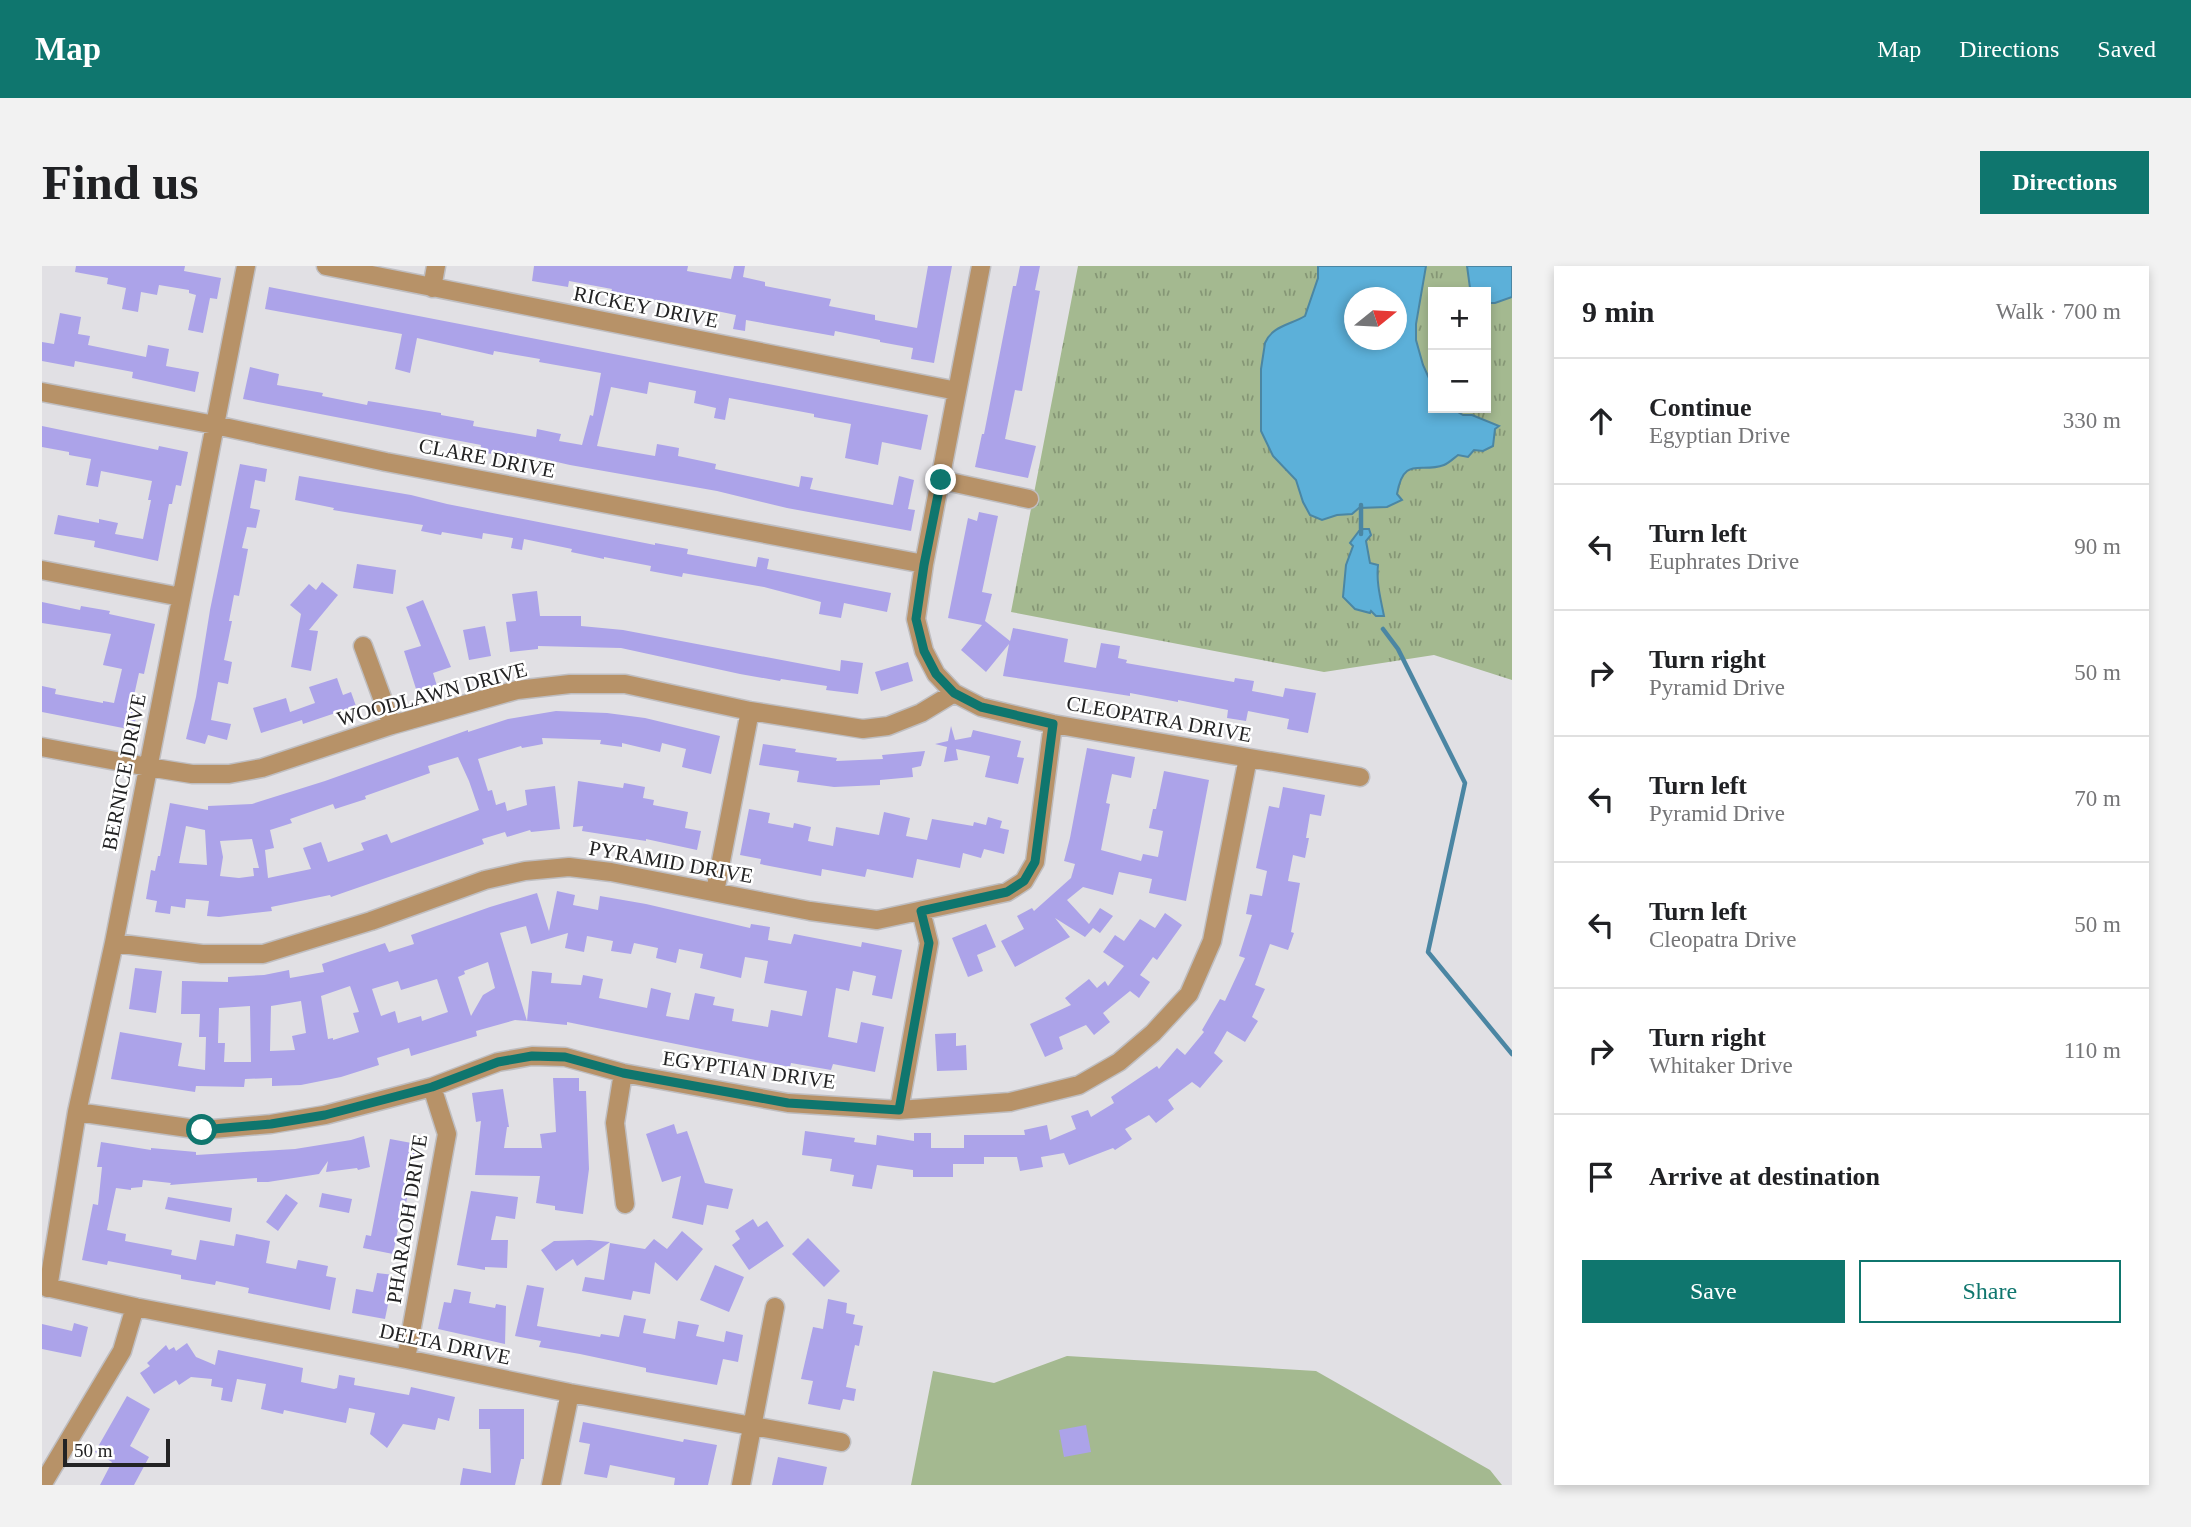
<!DOCTYPE html>
<html lang="en">
<head>
<meta charset="utf-8">
<style>
	:root { --surface:#fff; --page:#f2f2f2; --text:#202124; --muted:#757577; --line:#e0e0e0; --accent:#0f766e }
	body { margin:0; font-family:"Times New Roman",serif; background:var(--page); color:var(--text) }
	.controls { position:absolute; right:21px; top:21px; display:grid; overflow:hidden; border-radius:0px; box-shadow:0 4px 10px #0003 }
	.controls button { width:63px; height:63px; display:grid; place-items:center; padding:0; border:0; border-bottom:2px solid var(--line); background:var(--surface); color:var(--text); font:35px sans-serif }
	.compass { position:absolute; left:1302px; top:21px; width:63px; height:63px; border-radius:50%; background:var(--surface); box-shadow:0 4px 10px #0003; rotate:72deg }
	.scale { position:absolute; left:21px; bottom:18px; width:107px; box-sizing:border-box; padding-left:7px; border:4px solid #232324; border-top:0; font-size:19px; line-height:24px; white-space:nowrap; color:#232324; -webkit-text-stroke:5px #fff; paint-order:stroke }
	.stop { position:absolute; width:21px; height:21px; margin:-16px; border:5px solid #0f766e; border-radius:50%; background:#fff }
	.stop.end { background:#0f766e; border-color:#fff; box-shadow:0 2px 7px #0008 }
	.list { margin:0; padding:0; list-style:none }
	h2 { display:flex; justify-content:space-between; align-items:center; height:91px; margin:0; padding:0 28px; font-size:30px }
	h2 small { font-size:23px; font-weight:400; color:var(--muted) }
	.list li { display:grid; grid-template-columns:46px 1fr auto; gap:21px; align-items:center; box-sizing:border-box; height:126px; padding:0 28px; border-top:2px solid var(--line) }
	.list b { display:block; font-size:26px; white-space:nowrap }
	.list p { margin:0; font-size:23px; white-space:nowrap; color:var(--muted) }
	.list em { font-size:23px; font-style:normal; color:var(--muted) }
	.actions { display:flex; gap:14px; padding:21px 28px }
	.actions a { flex:1; padding:16px 0; border:2px solid var(--accent); border-radius:0px; text-align:center; font-size:24px; color:var(--accent) }
	.actions .main { background:var(--accent); color:#fff }
	.icon { flex:none; width:38px; height:38px; fill:none; stroke:currentColor; stroke-width:2; stroke-linecap:round; stroke-linejoin:round }
	.map { position:relative; flex:none; width:1470px; height:1219px; overflow:hidden; border-radius:0px }
	header { display:flex; align-items:center; gap:42px; box-sizing:border-box; height:98px; padding:0 35px; background:var(--accent); color:#fff }
	header strong { font-size:33px }
	nav { display:flex; gap:38px; margin-inline-start:auto; font-size:24px }
	.intro { display:flex; align-items:center; justify-content:space-between; box-sizing:border-box; height:168px; padding:0 42px }
	h1 { margin:0; font-size:49px }
	.button { padding:18px 32px; border-radius:0px; background:var(--accent); color:#fff; font-size:24px; font-weight:700 }
	main { display:flex; gap:42px; padding:0 42px }
	aside { flex:1; background:var(--surface); border-radius:0px; box-shadow:0 4px 10px #0003 }
	.map>svg:first-child { display:block }
	.grass { fill:url(#grass-tufts); fill-rule:evenodd }
	.pitch { fill:#a4b990 }
	.water { fill:#5cb0d9; stroke:#4b86a3; stroke-width:2; fill-rule:evenodd }
	.lines { fill:none; stroke-linecap:round; stroke-linejoin:round }
	.stream { stroke:#4b86a3; stroke-width:4.5 }
	.building { fill:#aca3e9; fill-rule:evenodd }
	.minor-casing { stroke:#bfbec1; stroke-width:21 }
	.minor { stroke:#b79268; stroke-width:18 }
	.route { stroke:#0f766e; stroke-width:9 }
	.labels { text-anchor:middle; stroke-width:5; stroke-linejoin:round; paint-order:stroke }
	.street-label { font-size:21px; fill:#232324; stroke:#fff }
</style>
</head>
<body>
<header>
<strong>Map</strong>
<nav><a>Map</a><a>Directions</a><a>Saved</a></nav>
</header>
<div class="intro"><h1>Find us</h1><a class="button">Directions</a></div>
<main>
<div class="map">
<svg width="1470" height="1219" viewBox="0 0 1470 1219">
	<defs>
		<pattern id="grass-tufts" width="24" height="20" patternUnits="userSpaceOnUse" patternTransform="scale(1.75)"><rect width="24" height="20" fill="#a4b990"/><path d="M3 7l-1-3M5 7V3M7 7l1-3M15 17l-1-3M17 17v-4M19 17l1-3" fill="none" stroke="#859675"/></pattern>
	</defs>
	<rect width="100%" height="100%" fill="#e1e0e4"/>
	<path class="grass" d="M1036,0H1470V414L1392,389L1282,406L969,346ZM1391,26H1444V142H1391ZM1312,32H1354V74H1312Z"/>
	<path class="pitch" d="M1025,1090L1274,1105L1448,1204L1460,1219H869L891,1105L952,1117Z"/>
	<path class="water" d="M1276,0H1384L1374,58V74L1381,99L1391,121V142H1409L1421,149H1430L1457,160L1453,163L1451,180L1441,185L1432,184L1426,191L1416,189C1412,192 1407,197 1402,199C1378,208 1362,189 1355,228L1360,234L1345,241L1317,242L1310,248L1295,249L1280,254L1268,249L1261,236L1254,214L1231,190L1219,165V103L1223,77C1230,60 1248,59 1263,50L1276,12ZM1312,32H1354V74H1312Z
		M1425,0H1470V31L1453,37H1444V26H1430L1428,22Z
		M1321,263H1327L1329,269L1324,275L1328,297L1336,299C1334,317 1339,334 1342,350H1334L1329,345L1328,347L1313,343L1301,331L1304,299L1311,280L1308,277L1317,265Z"/>
	<g class="lines">
		<path class="stream" d="M1319,239V268
			M1341,363L1356,383L1423,517L1386,686L1470,788"/>
	</g>
	<path class="building" d="M34,0H143L142,5L179,12L175,33L168,32L161,67L146,64L154,29L147,27V24L117,19L115,29L99,26L96,46L80,43L84,22L65,18L66,12L33,6Z
		M492,0H646L645,5L689,13L692,0H703L701,11L723,16V20L789,33L787,40L833,49V54L875,62L886,0H910L892,97L869,93L871,82L838,76V74L793,65L792,70L704,54L703,65L691,63L694,49L636,37L600,32L569,26L570,23L527,15L526,21L490,15Z
		M978,0H998L993,24L998,25L980,125L973,124L963,173L994,180L986,212L933,201L940,168H942L971,20H974Z
		M227,21L886,149L879,184L840,176L836,199L803,192L809,158L772,151V148L687,132L683,154L672,152L674,142L652,137L654,125L607,116L605,128L569,121L555,180L613,190L615,178L637,182L636,190L674,198L673,203L757,221L759,210L771,212L768,223L851,239L857,210L872,214L866,243L873,244L869,265L745,242L675,225L528,199L475,187L474,192L438,186L439,179L201,133L208,101L237,108L235,119L281,127L280,130L325,139L326,135L399,147V149L432,155L431,160L494,171L495,163L519,168L517,175L540,179L548,149L551,150L559,107L497,96L498,93L452,85L451,89L375,72L368,107L353,103L360,68L223,43Z
		M18,47L39,51L36,68L48,70L46,79L104,91L106,79L127,83L124,100L157,106L153,126L90,112L91,106L33,95L32,101L0,95V76L12,78Z
		M0,160L116,184L117,180L146,186L139,220L134,219L130,238H127L116,295L52,281L53,275L12,268L16,249L57,257V253L76,257L73,268L101,273L109,234H106L110,215L59,205L56,221L44,219L49,193L27,189V186L0,181Z
		M198,198L225,203L223,216L213,214L208,242L218,244L214,262L205,261L200,282L206,283L197,330L192,329L187,355H190L182,394L190,396L186,418L176,416L169,454L189,458L185,474L166,469L163,478L144,473L154,431L168,344Z
		M257,210L369,229L405,238L613,279V277L646,283L645,288L692,297L714,301L716,291L727,293L725,303L849,327L845,346L802,337L799,352L777,348L779,336L722,321L641,307L640,311L608,305L609,300L562,291V293L529,286L530,283L482,273L480,284L469,282L471,272L441,267L440,273L400,266L399,269L379,265L381,259L291,244L292,242L253,234Z
		M937,246L956,250L940,326L950,328L943,355L968,375L971,362L1026,373L1022,396L1054,402L1059,377L1078,380L1076,392L1085,394L1084,397L1192,416L1193,412L1212,415L1210,425L1241,431L1243,422L1274,427L1266,467L1245,463L1247,453L1206,445L1204,455L1185,452L1186,444L1136,434V436L1088,427V430L961,410L967,378L944,406L919,384L940,359L906,352L926,252L935,255Z
		M315,298L354,304L351,328L311,322Z
		M280,316L296,329L267,364L276,365L269,405L249,401L259,348L248,339L267,318L274,324Z
		M495,325L498,350H539V360L581,364L787,403L798,405L799,394L821,397L816,428L784,424L785,420L739,413L738,415L698,408L579,382L496,380V383L468,386L464,356L474,355L470,328Z
		M381,334L409,401L391,407L395,420L375,426L362,385L379,380L364,341Z
		M0,336L38,344L39,340L68,345L67,348L113,358L102,408L97,407L89,443L96,444L91,464L0,446V420L14,423L13,428L61,437V435L72,437L80,403L61,399L69,368L0,357Z
		M443,360L449,390L427,394L421,364Z
		M866,396L871,415L839,425L833,406Z
		M295,412L301,429L309,426L314,440L261,458L260,454L219,467L211,442L244,432L248,446L273,437L267,421Z
		M514,445L565,447L603,452L678,470L669,508L640,501L644,483L620,477L618,486L580,477V481L558,478L559,474L500,472L501,478L480,482L479,480L436,493L446,525L450,524L454,539L463,536L465,545L485,539L483,524L513,520L518,563L489,566L488,564L465,571L463,566L440,573L442,578L289,631L288,629L229,641L230,645L177,651L165,650L167,635L144,633L143,642L129,640L128,648L113,646L115,635L104,633L109,604L113,605L116,590H118L128,537L166,544V540L210,538L283,515L426,464V466L466,453ZM416,491L427,515L437,544L349,577L345,568L319,577L322,584L286,596L279,576L261,582L269,603L226,612L223,584L232,582L228,564L250,557L248,553L291,538L293,543L324,533L323,530L388,507L386,500ZM144,560L163,564L165,599L137,597ZM210,573L217,602H211L212,610L197,612L178,610L181,591L178,575Z
		M909,460L913,474L929,471L931,464L979,475L975,491L982,492L976,518L943,511L948,490L914,483L916,494L902,496L905,481L893,478L906,475Z
		M721,478L754,483L753,486L795,492L794,495L841,493L840,489L883,485L879,500L870,502L871,511L838,514V519L792,521L755,516L757,505L717,499Z
		M1045,482L1093,491L1089,512L1070,508L1064,537L1068,538L1059,584L1099,595L1101,588L1116,591L1121,565L1107,562L1111,543H1114L1122,505L1167,514L1144,635L1107,627L1110,613L1077,606L1071,629L1041,621L1025,634L1047,658L1058,642L1071,650L1058,667L1051,662L1043,671L1013,652L1028,671L973,701L959,675L982,663L975,650L990,642L992,645L1029,612L1033,598L1022,595L1028,572Z
		M536,515L581,522L582,517L603,521L601,532L612,534L611,539L646,546L643,562L659,565L655,584L604,573V575L540,565L541,560L531,561Z
		M1241,521L1283,529L1279,550L1268,548L1264,572H1267L1263,592L1251,589L1246,615L1258,617L1249,666L1252,667L1246,684L1228,678L1213,719L1223,723L1210,751L1216,755L1203,776L1185,765L1172,787L1181,795L1158,822L1150,816L1126,834L1132,843L1114,857L1107,849L1083,863L1090,873L1073,884L1071,882L1027,899L1022,887L999,891L1001,901L978,905L975,891H942V898H911V911H871V904L835,899L830,923L810,920L812,909L788,905L790,893L760,889L763,865L813,872L812,876L834,879L835,869L872,875V867H889V882H922V869H983L982,864L1005,859L1008,874L1034,863L1029,850L1046,844L1049,851L1072,837L1069,831L1115,800L1117,803L1135,782L1143,789L1162,766L1160,764L1178,733L1183,735L1203,692L1197,690L1210,649L1204,648L1208,628L1220,630L1225,605L1214,602L1227,540L1237,542Z
		M707,543L728,547L726,557L751,562L752,557L769,561L766,575L791,580L794,561L837,569L842,546L868,552L864,570L885,574L890,553L931,560L932,556L944,559L946,551L960,555L958,562L967,564L962,588L942,583L939,592L921,587L918,602L875,593L871,612L825,603L823,611L780,603L779,610L718,598L719,593L698,589Z
		M515,625L533,629L531,639L556,644L558,630L604,638L708,662L709,658L728,661L726,674L749,678L752,668L819,681L820,676L860,684L850,733L830,729L834,710L811,705L807,725L794,722L786,771L815,777L819,756L842,761L833,806L791,798L789,804L749,797L748,801L525,756V759L485,755L490,705L510,707L509,717L539,719L541,709L561,713L557,732L605,742L609,722L629,727L624,750L647,754L653,727L673,731L671,739L692,743L690,755L726,761L729,744L760,750L765,725L722,717L726,695L703,691L699,712L658,702L661,688L637,683L634,697L614,692L616,682L592,677L589,688L569,685L571,675L545,670L542,686L523,682L526,667L489,678L484,660L458,667L485,755L473,754L434,765L435,770L369,790L367,782L335,792L337,799L299,811L259,819L230,820V812L203,813L202,821L154,820L153,826L69,813L78,766L140,777L136,800L163,804L164,771H157L158,748H139L140,715L186,716V711L222,709L247,704L248,712L282,706L280,698L343,677L347,686L372,678L369,669L448,641L495,627L507,665ZM446,696L453,722L441,729L429,750L416,711L423,708L422,705ZM395,713L406,746L380,755L379,750L356,757L353,745L339,750L330,723L356,715L359,724ZM308,720L317,746L311,747L317,766L291,774V772L286,773L279,730ZM259,735L264,767L250,770L253,784L228,785L229,740ZM208,740L209,796H182L183,777H176L177,742Z
		M1123,647L1140,659L1115,694L1111,691L1098,709L1108,716L1097,732L1088,725L1061,747L1068,756L1052,769L1044,759L1017,771L1021,783L1003,791L988,758L1029,739L1023,732L1047,713L1055,722L1063,715L1066,720L1082,700L1061,686L1073,669L1082,675L1098,653L1113,662Z
		M944,658L954,681L935,689L941,705L926,711L910,672Z
		M93,702L120,705L114,747L87,743Z
		M914,767V780L924,779L925,804L895,805L893,768Z
		M511,812H537V825H544L547,903L541,948L513,944V940L494,937L498,910L433,909L439,855L434,856L430,827L461,823L467,861H465L462,882H500L498,868L514,866Z
		M632,858L635,868L645,865L663,917L691,923L686,943L665,939L661,959L630,952L639,910L620,916L604,868Z
		M322,870L328,901L316,904L315,902L284,906L286,895L277,908L226,916H215V912L128,919L129,917L101,914L100,921L89,922V924L74,922L65,964L84,968L83,975L130,984L129,989L154,994L158,974L192,980L194,968L228,975L224,997L254,1003L256,994L286,1000L284,1010L294,1012L288,1044L206,1027L207,1022L174,1015L173,1019L139,1013V1009L66,995L65,999L40,994L51,938L56,939L60,901H55L59,876L109,884V882L154,886V889L253,883L309,874Z
		M348,873L375,878L360,959L357,958L351,988L321,982L324,969L329,970Z
		M429,925L476,931L473,953L454,950L449,974H466L465,1002L443,1001V1004L415,999Z
		M280,927L310,933L307,947L277,941Z
		M244,928L256,937L236,965L224,956Z
		M126,931L190,942L188,956L123,943Z
		M711,953L716,961L725,955L742,980L707,1004L690,979L698,973L693,965Z
		M640,965L661,983L635,1015L613,996L608,1028L591,1025L589,1034L540,1025L543,1011L562,1014L568,977L603,983L612,973L625,983Z
		M766,972L798,1005L782,1021L750,988Z
		M548,974L568,976L535,1000L531,993L514,1005L499,984L512,975Z
		M673,999L702,1011L687,1046L658,1034Z
		M335,1007L352,1009L343,1053L310,1047L314,1023L331,1026Z
		M485,1019L502,1022L495,1060L558,1071L559,1068L577,1071L582,1049L604,1053L601,1067L633,1073L636,1055L657,1059L654,1070L682,1076L684,1065L701,1069L696,1096L681,1093L675,1119L604,1106V1102L538,1088L497,1081L499,1075L473,1070Z
		M412,1023L429,1026L427,1037L453,1042L454,1038L464,1040L463,1078L396,1063L402,1036L409,1037Z
		M786,1033L805,1037L804,1047L813,1049L811,1058L821,1060L817,1080L813,1079L804,1121L814,1123L812,1135L801,1133L798,1144L766,1138L771,1115L759,1113L771,1061L781,1063Z
		M32,1057L46,1061L39,1091L0,1083V1058L30,1065Z
		M145,1077L154,1091L173,1099L176,1084L261,1102L259,1116L292,1123L295,1122L297,1109L313,1112L312,1119L367,1129L369,1121L413,1131L407,1155L396,1152L393,1164L361,1158L345,1182L328,1168L333,1147L307,1142L304,1157L242,1144L241,1148L219,1143L224,1118L195,1113L190,1136L179,1134L181,1122L169,1120L170,1113L149,1111L137,1119L134,1114L112,1128L98,1107L108,1100L105,1097L124,1079L127,1084L132,1081L134,1085Z
		M85,1130L108,1143L88,1180L107,1191L92,1219H58L70,1196L53,1186Z
		M437,1143H482V1193H479L473,1219H418L421,1202L449,1207L448,1163H437Z
		M541,1156L641,1176L642,1173L675,1179L666,1219H632L633,1212L568,1199L565,1212L542,1208L548,1178L537,1176Z
		M1044,1159L1049,1186L1022,1191L1017,1164Z
		M736,1191L785,1201L781,1219H730Z"/>
	<g class="lines">
		<g class="minor-casing">
			<path id="minor" d="M284,0L915,125
				M939,0L882,298L874,353L882,385L894,408L912,427L939,441L1011,458L1318,511
				M390,22L394,0
				M0,126L173,159L344,196L882,298
				M899,214L987,233
				M0,304L139,331
				M321,380L350,459
				M0,481L106,501L150,508H187L220,502L350,459L475,424L528,418H583L708,445L821,463L846,460L879,447L912,427
				M673,626L708,445
				M72,677L160,688H221L329,655L443,614L483,605L527,601L569,606L768,645L835,654L965,626L982,615L993,596L1011,458
				M581,807L573,857L583,938
				M857,844L887,677L879,645
				M35,846L160,864L229,858L283,849L390,821L456,796L490,790L523,791L581,807L746,837L857,844L968,836L1037,819L1077,796L1111,767L1147,728L1170,675L1206,492
				M0,1020L93,1041L364,1093L528,1127L799,1176
				M6,1022L35,846L72,677L204,0
				M364,1093L405,868L390,821
				M0,1219L80,1085L93,1041
				M509,1219L528,1127
				M699,1219L733,1041"/>
		</g>
		<use href="#minor" class="minor"/>
	</g>
	<g class="lines">
		<path class="route" d="M160,864L229,858L283,849L390,821L456,796L490,790L523,791L581,807L746,837L857,844L887,677L879,645L965,626L982,615L993,596L1011,458L939,441L912,427L894,408L882,385L874,353L882,299L899,214"/>
	</g>
	<g class="labels">
		<g class="street-label">
			<text transform="translate(604 41) rotate(11)" y="7">RICKEY DRIVE</text>
			<text transform="translate(445 192) rotate(11)" y="7">CLARE DRIVE</text>
			<text transform="translate(390 428) rotate(-15)" y="7">WOODLAWN DRIVE</text>
			<text transform="translate(1117 453) rotate(10)" y="7">CLEOPATRA DRIVE</text>
			<text transform="translate(82 506) rotate(-79)" y="7">BERNICE DRIVE</text>
			<text transform="translate(629 596) rotate(10)" y="7">PYRAMID DRIVE</text>
			<text transform="translate(707 804) rotate(8)" y="7">EGYPTIAN DRIVE</text>
			<text transform="translate(365 953) rotate(-81)" y="7">PHARAOH DRIVE</text>
			<text transform="translate(403 1078) rotate(12)" y="7">DELTA DRIVE</text>
		</g>
	</g>
</svg>
<div class="controls">
<button>+</button>
<button>−</button>
</div>
<svg class="compass" viewBox="-18 -18 36 36"><path d="M0-13l5 13h-10z" fill="#e53935"/><path d="M0 13l5-13h-10z" fill="#757577"/></svg>
<div class="scale">50 m</div>
<div class="stop" style="left:160px;top:864px"></div>
<div class="stop end" style="left:899px;top:214px"></div>
</div>
<aside>
<h2>9 min<small>Walk · 700 m</small></h2>
<ul class="list">
<li><svg class="icon" aria-label="ahead" viewBox="0 0 24 24"><path d="M12 20V5M6 11l6-6 6 6"/></svg><div><b>Continue</b><p>Egyptian Drive</p></div><em>330 m</em></li>
<li><svg class="icon" aria-label="left" viewBox="0 0 24 24"><path d="M17 20v-9H6M10 6l-5 5 5 5"/></svg><div><b>Turn left</b><p>Euphrates Drive</p></div><em>90 m</em></li>
<li><svg class="icon" aria-label="right" viewBox="0 0 24 24"><path d="M7 20v-9h11M14 6l5 5-5 5"/></svg><div><b>Turn right</b><p>Pyramid Drive</p></div><em>50 m</em></li>
<li><svg class="icon" aria-label="left" viewBox="0 0 24 24"><path d="M17 20v-9H6M10 6l-5 5 5 5"/></svg><div><b>Turn left</b><p>Pyramid Drive</p></div><em>70 m</em></li>
<li><svg class="icon" aria-label="left" viewBox="0 0 24 24"><path d="M17 20v-9H6M10 6l-5 5 5 5"/></svg><div><b>Turn left</b><p>Cleopatra Drive</p></div><em>50 m</em></li>
<li><svg class="icon" aria-label="right" viewBox="0 0 24 24"><path d="M7 20v-9h11M14 6l5 5-5 5"/></svg><div><b>Turn right</b><p>Whitaker Drive</p></div><em>110 m</em></li>
<li><svg class="icon" aria-label="arrive" viewBox="0 0 24 24"><path d="M6 21V4h12l-3 4 3 4H6"/></svg><div><b>Arrive at destination</b></div></li>
</ul>
<div class="actions"><a class="main">Save</a><a>Share</a></div>
</aside>
</main>
</body>
</html>
